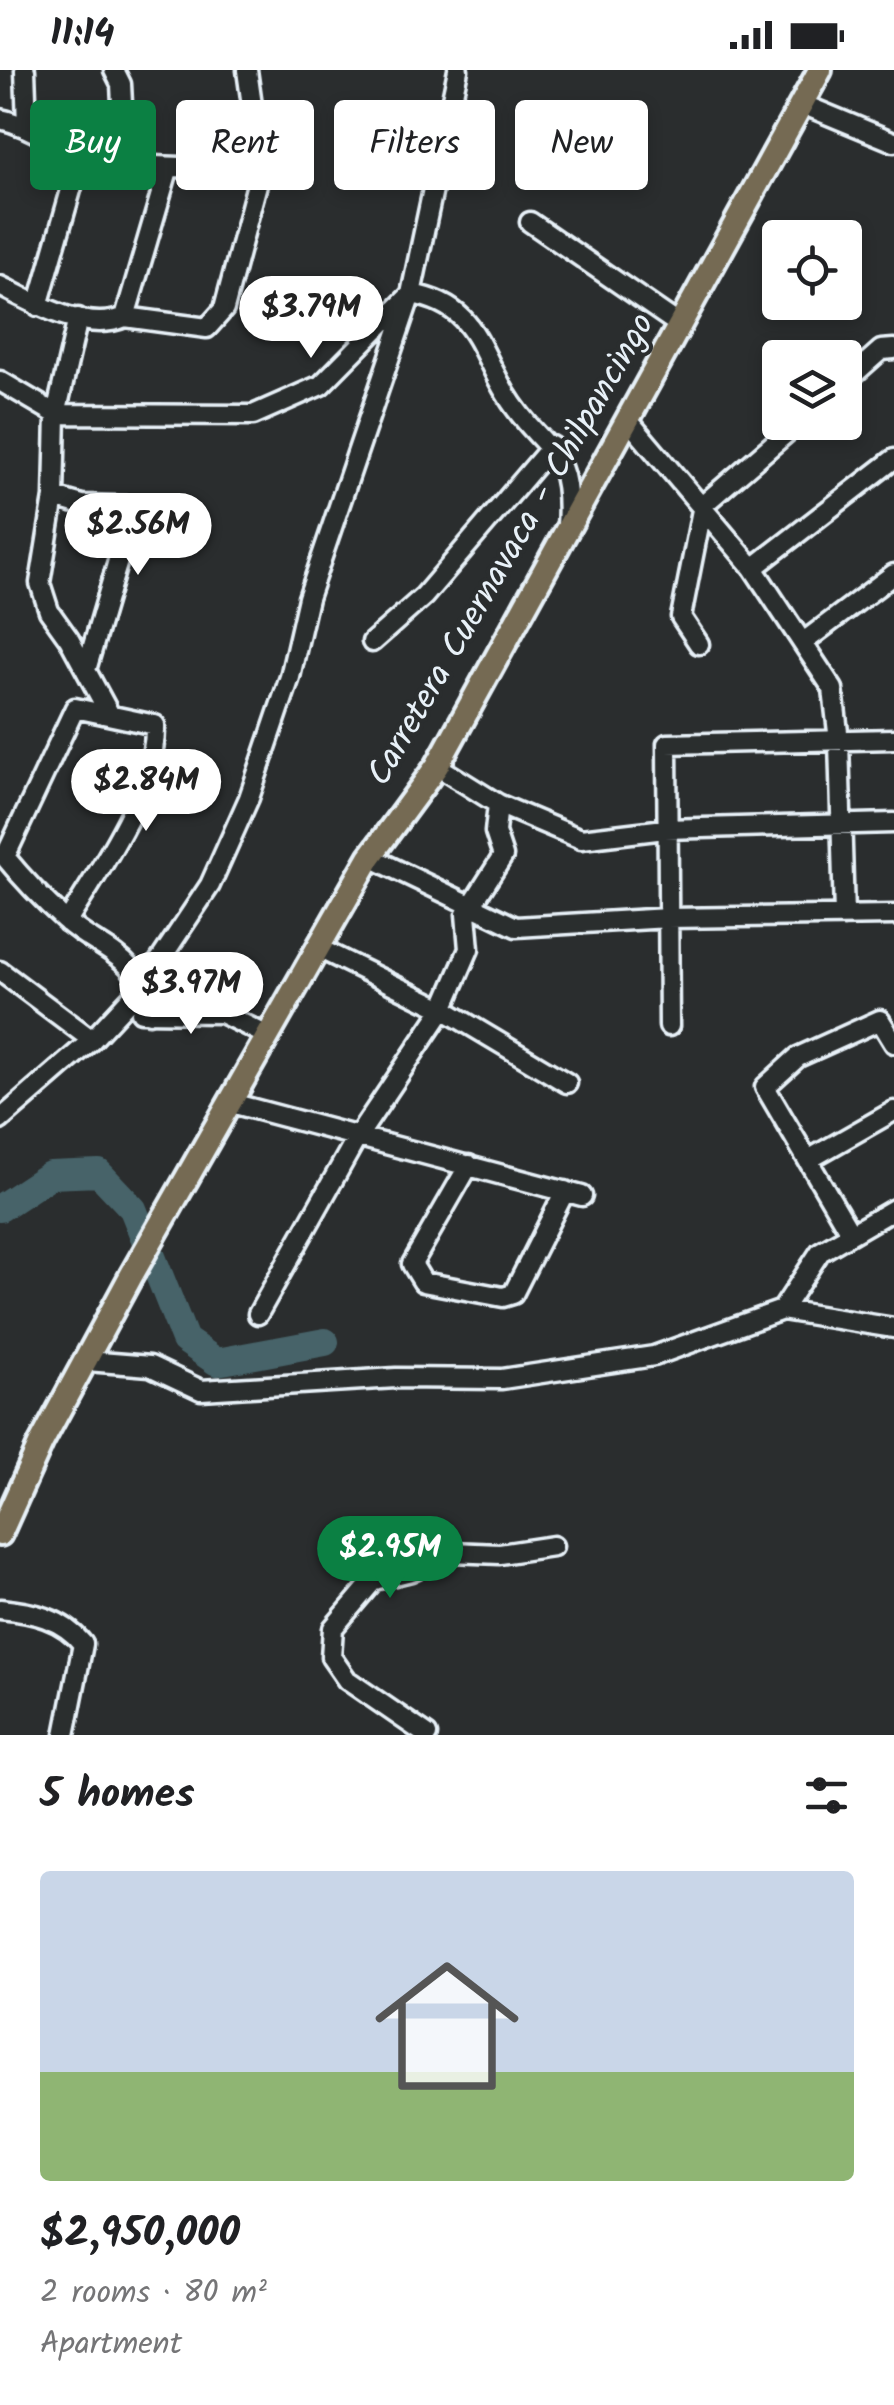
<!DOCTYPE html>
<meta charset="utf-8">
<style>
:root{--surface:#fff;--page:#f6f6f6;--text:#202124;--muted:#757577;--line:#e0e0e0;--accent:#0b8043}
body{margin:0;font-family:Kalam,sans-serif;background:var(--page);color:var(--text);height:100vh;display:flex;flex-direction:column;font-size:38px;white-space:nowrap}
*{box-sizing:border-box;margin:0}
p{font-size:32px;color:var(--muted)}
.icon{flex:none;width:55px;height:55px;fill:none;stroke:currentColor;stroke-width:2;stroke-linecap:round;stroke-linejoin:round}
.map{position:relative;height:1665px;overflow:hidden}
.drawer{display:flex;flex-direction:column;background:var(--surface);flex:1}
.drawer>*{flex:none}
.hud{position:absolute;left:30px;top:30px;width:835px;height:90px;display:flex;gap:20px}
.buttons{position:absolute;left:762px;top:150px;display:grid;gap:20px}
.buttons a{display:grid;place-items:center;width:100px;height:100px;border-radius:10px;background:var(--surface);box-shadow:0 5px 15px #0003;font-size:50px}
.price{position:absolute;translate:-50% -85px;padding:0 22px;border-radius:35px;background:#fff;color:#222;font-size:32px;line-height:65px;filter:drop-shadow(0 2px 5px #0008)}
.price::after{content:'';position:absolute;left:50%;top:60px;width:30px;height:22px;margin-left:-15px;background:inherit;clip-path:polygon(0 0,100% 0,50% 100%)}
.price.on{background:var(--accent);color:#fff}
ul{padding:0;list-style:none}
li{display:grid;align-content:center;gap:20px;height:530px;padding:0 40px}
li+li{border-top:2px solid var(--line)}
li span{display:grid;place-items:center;height:310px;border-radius:10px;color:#555}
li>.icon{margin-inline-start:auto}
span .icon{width:180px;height:180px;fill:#fffc;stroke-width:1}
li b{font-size:42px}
h2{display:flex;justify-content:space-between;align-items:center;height:120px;padding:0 40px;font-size:42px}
.tag{padding:0 35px;border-radius:10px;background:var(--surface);box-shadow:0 5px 15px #0003;font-size:35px;line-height:90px}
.tag.on{background:var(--accent);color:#fff}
.status{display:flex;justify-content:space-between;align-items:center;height:70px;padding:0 50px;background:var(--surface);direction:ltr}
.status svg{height:28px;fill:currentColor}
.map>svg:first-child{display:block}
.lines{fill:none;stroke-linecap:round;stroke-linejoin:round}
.river{stroke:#466369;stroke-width:28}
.minor-casing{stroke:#e8f1f8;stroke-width:25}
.major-casing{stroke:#e8f1f8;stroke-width:30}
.minor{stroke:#2a2d2e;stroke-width:18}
.major{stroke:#756b52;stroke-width:22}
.labels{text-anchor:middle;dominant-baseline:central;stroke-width:8;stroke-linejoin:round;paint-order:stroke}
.street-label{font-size:35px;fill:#e8f1f8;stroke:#2a2d2e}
</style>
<div class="status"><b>11:14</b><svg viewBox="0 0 49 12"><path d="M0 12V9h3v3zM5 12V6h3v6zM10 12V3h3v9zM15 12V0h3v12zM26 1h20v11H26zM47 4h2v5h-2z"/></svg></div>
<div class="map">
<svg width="894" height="1665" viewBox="0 0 894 1665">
<rect width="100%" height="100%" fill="#2a2d2e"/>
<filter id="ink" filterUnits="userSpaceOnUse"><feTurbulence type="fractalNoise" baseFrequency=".01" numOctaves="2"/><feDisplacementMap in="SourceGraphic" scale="20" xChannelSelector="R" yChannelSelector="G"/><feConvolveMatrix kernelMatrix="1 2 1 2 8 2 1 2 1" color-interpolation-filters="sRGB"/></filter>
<g filter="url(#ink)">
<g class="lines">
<path class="river" d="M0 1138 50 1105 99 1103 133 1139 185 1270 217 1292 325 1272"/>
<defs>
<path id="minor" d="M25 0 27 55
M114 0 121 14 125 92
M802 34 894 72
M0 49C33 56 55 77 84 85 143 101 201 96 261 99
M530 152 681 256
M0 216C34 233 86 264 125 247L207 258 224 239 261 99 247 0
M38 236 81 85
M125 247 168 100
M78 248 56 344 54 427 40 513 49 541 69 569 110 645
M0 311 56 344 253 345 321 315 411 224C475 235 477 275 506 324 541 383 573 373 567 457
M845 312 881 280 894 279
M628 350 753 498 833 619 839 671 844 846
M54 427 82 435 159 437 167 442 161 468 129 470 122 477 86 600
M753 498 894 389
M805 571 894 504
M372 572 424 526 552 376
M699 574 681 547 703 435 799 352
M498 734 581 769 665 759 894 753
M370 787 516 857 668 848 894 845
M67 852C99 800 157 718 155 655L75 638 5 787C23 809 43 830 64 849 103 884 139 882 149 943
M318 878 443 939 567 1013
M0 901 92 970
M141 942 221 943 268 966
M669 956 667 674 894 669
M231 1033 582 1126
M0 1050 92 970 144 914 210 815 249 728 290 607 308 528 411 224 458 0
M808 1090 894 1041
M469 1095 412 1194 423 1212 503 1227 513 1224 565 1121
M851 1164 765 1017 798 987 880 950 894 973
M782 1240 894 1258
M258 1244 356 1069 443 939 469 879 466 844 503 786 495 762 498 734 437 696
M87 1291 150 1296 201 1320 396 1308 502 1309 654 1286 782 1240 820 1182 894 1139
M0 1539C32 1542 62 1548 83 1574L65 1665
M427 1665 347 1610 331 1587 333 1558 374 1510 411 1501 451 1482 500 1484 553 1476"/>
<path id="major" d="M0 1464 41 1373 131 1206 318 878 370 787 437 696 820 0"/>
</defs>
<use href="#minor" class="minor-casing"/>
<use href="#major" class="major-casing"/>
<use href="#minor" class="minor"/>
<use href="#major" class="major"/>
</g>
</g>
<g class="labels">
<g class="street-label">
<text transform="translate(512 480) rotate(-60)">Carretera Cuernavaca - Chilpancingo</text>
</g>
</g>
</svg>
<div class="buttons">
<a><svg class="icon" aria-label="locate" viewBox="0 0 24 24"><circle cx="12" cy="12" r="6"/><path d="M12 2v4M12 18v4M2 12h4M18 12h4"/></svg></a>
<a><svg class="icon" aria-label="layers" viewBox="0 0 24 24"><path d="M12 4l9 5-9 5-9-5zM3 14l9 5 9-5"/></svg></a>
</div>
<b class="price" style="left:311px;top:291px">$3.79M</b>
<b class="price" style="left:138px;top:508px">$2.56M</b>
<b class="price" style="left:146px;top:764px">$2.84M</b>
<b class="price" style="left:191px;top:967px">$3.97M</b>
<b class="price on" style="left:390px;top:1531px">$2.95M</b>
<div class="hud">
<a class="tag on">Buy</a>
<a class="tag">Rent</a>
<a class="tag">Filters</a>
<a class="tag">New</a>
</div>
</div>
<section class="drawer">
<h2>5 homes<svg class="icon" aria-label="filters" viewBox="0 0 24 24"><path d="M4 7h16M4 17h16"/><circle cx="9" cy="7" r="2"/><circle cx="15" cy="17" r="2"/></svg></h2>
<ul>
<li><span style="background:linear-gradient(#c9d6e8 65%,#8fb573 0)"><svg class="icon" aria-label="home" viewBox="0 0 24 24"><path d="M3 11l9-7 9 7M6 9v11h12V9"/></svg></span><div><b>$2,950,000</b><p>2 rooms · 80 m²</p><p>Apartment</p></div></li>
</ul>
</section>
